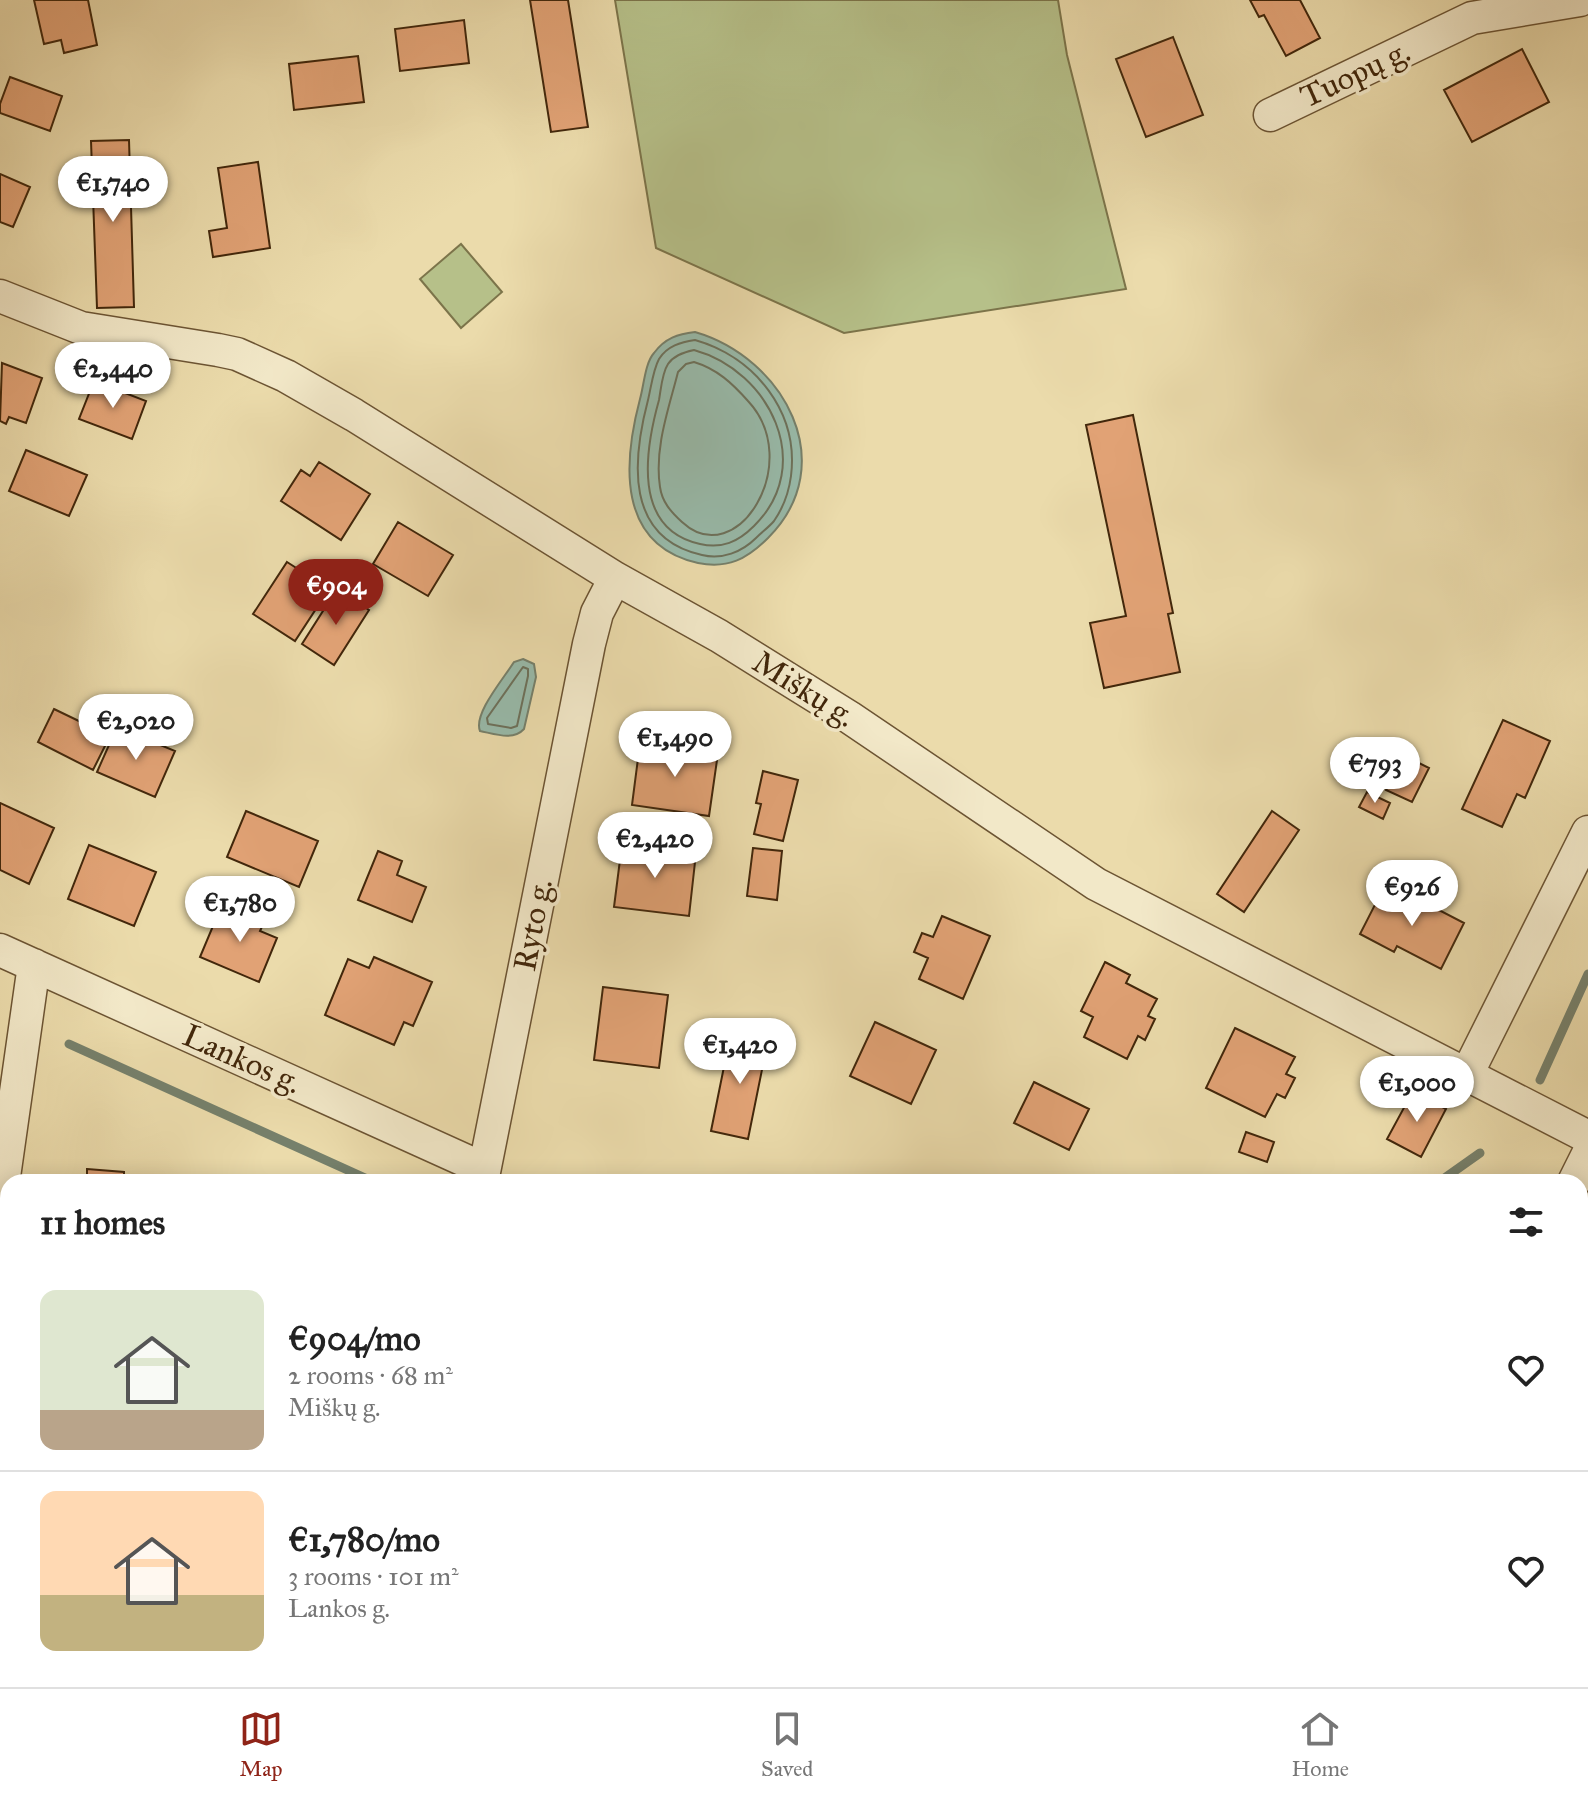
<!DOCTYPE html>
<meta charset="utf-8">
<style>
:root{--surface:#fff;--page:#f2f2f2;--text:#222;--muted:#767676;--line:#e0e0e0;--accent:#8f2418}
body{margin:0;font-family:"IM FELL Great Primer",serif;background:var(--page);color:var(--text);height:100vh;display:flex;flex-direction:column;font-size:30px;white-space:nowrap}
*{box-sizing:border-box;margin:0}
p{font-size:26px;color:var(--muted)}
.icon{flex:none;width:44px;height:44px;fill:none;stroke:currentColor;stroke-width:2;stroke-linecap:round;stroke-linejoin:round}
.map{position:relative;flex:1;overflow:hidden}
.side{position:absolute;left:0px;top:1174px;width:1588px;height:514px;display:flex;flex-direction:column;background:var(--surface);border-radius:24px 24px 0 0;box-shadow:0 4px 20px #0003}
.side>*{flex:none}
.price{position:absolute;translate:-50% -68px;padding:0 18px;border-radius:28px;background:#fff;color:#222;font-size:26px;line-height:52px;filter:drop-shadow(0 2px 4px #0008)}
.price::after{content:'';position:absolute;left:50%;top:48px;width:24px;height:18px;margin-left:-12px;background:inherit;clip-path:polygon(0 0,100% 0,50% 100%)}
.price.current{background:var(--accent);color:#fff}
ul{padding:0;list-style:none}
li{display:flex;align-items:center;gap:24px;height:200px;padding:0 40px}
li+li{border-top:2px solid var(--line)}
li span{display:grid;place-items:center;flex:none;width:224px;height:160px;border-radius:16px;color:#555}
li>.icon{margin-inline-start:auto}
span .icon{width:96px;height:96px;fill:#fffc;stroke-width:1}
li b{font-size:34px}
h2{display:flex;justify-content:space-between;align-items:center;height:96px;padding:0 40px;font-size:34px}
.dock{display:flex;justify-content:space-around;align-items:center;height:112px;border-top:2px solid var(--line);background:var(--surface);font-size:22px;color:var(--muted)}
.dock a{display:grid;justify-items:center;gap:4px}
.dock .current{color:var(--accent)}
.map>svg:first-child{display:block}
.green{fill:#b6c089;stroke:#7c744a;stroke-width:2}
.water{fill:#98bbab;stroke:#76806b;stroke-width:2}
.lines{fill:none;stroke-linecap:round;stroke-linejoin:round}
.shore{stroke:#6d715b;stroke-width:2}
.stream{stroke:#76806b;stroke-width:9}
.building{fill:#e1a275;stroke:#42270b;stroke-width:2}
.minor-casing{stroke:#6c5433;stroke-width:35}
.minor{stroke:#f2e8c8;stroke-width:32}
.labels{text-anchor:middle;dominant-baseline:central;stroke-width:7;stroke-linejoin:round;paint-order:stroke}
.street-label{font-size:32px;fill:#42270b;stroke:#f2e8c8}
</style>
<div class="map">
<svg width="1588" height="1687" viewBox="0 0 1588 1687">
<rect width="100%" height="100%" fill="#ebdbab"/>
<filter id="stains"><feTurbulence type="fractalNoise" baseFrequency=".0025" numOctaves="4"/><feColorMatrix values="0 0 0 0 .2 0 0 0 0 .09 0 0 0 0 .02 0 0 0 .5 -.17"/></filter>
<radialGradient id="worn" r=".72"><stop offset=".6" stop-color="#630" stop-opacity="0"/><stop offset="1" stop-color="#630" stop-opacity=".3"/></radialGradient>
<path class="green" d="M615 0H1058L1067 55 1126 289 844 333 656 248Z
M461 244 502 292 461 328 420 279Z"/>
<path class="water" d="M695 332C784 358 842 464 768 538 747 559 728 569 698 563 617 545 623 463 640 399 644 385 645 363 654 353 665 338 678 334 695 332Z
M523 659 534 664 536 677 524 729C513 741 495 734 480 731 473 714 504 678 514 662Z
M697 1680H808L804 1687H690Z"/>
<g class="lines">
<path class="shore" d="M695 340C755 357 799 412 791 476 789 491 783 508 774 521 769 527 762 532 756 538 742 552 722 560 702 555 625 538 632 461 648 400 651 388 653 370 659 359 667 346 681 342 695 340Z
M694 350C770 371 816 465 754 526 738 542 722 549 700 544 632 529 645 450 659 400 661 389 662 373 668 364 674 355 684 352 694 350Z
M694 362C717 369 732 383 748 401 805 462 737 573 682 522 671 512 662 502 660 487 654 448 669 408 678 372L686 364Z
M523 667 528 669V676L517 726 511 728 488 724 487 718Z"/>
<path class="stream" d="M69 1044 374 1182
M1540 1080 1588 974
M1439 1182 1480 1153"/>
</g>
<path class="building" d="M34 0H88L97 45 64 53 61 40 44 44Z
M530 0H568L588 127 551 132Z
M1250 0H1300L1320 38 1286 56 1264 15 1259 17Z
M464 20 469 63 400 71 395 29Z
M1173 37 1203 115 1146 137 1116 59Z
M1522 49 1549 102 1472 142 1444 90Z
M358 56 364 102 294 110 289 64Z
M10 77 62 96 50 131 0 113V104Z
M129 140 134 307 97 308 91 141Z
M258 162 270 248 213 257 209 231 227 228 218 168Z
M0 174 30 187 13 227 0 222Z
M2 363 42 378 26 423 9 417 6 424 0 421Z
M94 381 146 401 132 439 79 419Z
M1133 415 1173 613 1168 614 1180 672 1104 688 1090 623 1126 616 1086 425Z
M26 450 87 475 69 516 9 491Z
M319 462 370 494 341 540 281 501 301 470 310 476Z
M398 522 453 555 428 596 373 564Z
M287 562 329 589 295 641 253 614Z
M337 589 369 610 334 665 302 644Z
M54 709 110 736 93 770 38 742Z
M1503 720 1550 741 1525 798 1517 794 1502 827 1462 809Z
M117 727 175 751 155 797 97 772Z
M640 743 718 753 709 816 632 805Z
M1403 755 1429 768 1412 802 1386 790Z
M763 771 798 780 783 841 754 834 761 804 756 803Z
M1367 792 1390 803 1383 819 1359 807Z
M0 803 54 828 29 884 0 870Z
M246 811 318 841 299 887 227 857Z
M1272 811 1299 830 1244 912 1217 894Z
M622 844 696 853 689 916 614 907Z
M89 845 156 872 134 926 68 899Z
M753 848 782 851 777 900 747 896Z
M378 851 402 861 397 875 426 887 412 922 358 900Z
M1383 889 1413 904 1416 898 1464 923 1441 969 1397 946 1394 952 1360 934Z
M241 905 267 916 260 931 277 938 259 982 200 957 218 914 235 921Z
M942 916 990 936 963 999 919 979 928 958 914 952 922 933 933 937Z
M374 957 432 982 413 1026 404 1022 394 1045 325 1015 348 959 369 968Z
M1105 962 1130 975 1126 983 1157 999 1148 1016 1155 1019 1145 1040 1138 1036 1127 1059 1084 1037 1093 1017 1081 1011Z
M603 987 668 995 659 1068 594 1060Z
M875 1022 936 1050 911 1104 850 1076Z
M1235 1028 1295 1057 1286 1074 1295 1078 1285 1098 1277 1094 1265 1117 1206 1088Z
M731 1032 768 1040 748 1139 711 1131Z
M1034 1082 1089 1109 1069 1150 1014 1123Z
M1413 1091 1446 1109 1421 1157 1387 1139Z
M1246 1132 1274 1142 1267 1162 1239 1152Z
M87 1169 124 1172V1180L140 1182H68L69 1175 87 1177Z
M1587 1324H1588V1385L1580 1382V1340Z
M0 1620H8V1680H42V1687H0Z
M244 1680H298V1687H243Z
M611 1680H666L665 1687 645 1685V1687H623L610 1685Z
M904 1680H991L1005 1687H919Z
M1084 1680H1236L1251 1687H1098Z"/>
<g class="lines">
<defs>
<path id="minor" d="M1270 115 1472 18 1580 0
M0 296 81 328 218 350 237 354 286 376 354 415 615 578 719 636 849 717 1096 884 1588 1137
M0 950 484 1169
M1466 1076 1588 832
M482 1182 589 644 597 613 615 578
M1574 1182 1588 1154
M0 1205 34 965
M407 1687 408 1680
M1326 1687 1330 1680"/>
</defs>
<use href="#minor" class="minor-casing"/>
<use href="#minor" class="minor"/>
</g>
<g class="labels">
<g class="street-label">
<text transform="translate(1355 74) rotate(-25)">Tuopų g.</text>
<text transform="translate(804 689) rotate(32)">Miškų g.</text>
<text transform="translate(533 925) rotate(-79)">Ryto g.</text>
<text transform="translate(242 1059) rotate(24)">Lankos g.</text>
</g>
</g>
<rect width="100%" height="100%" filter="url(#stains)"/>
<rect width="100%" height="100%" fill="url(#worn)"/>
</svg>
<b class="price" style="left:113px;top:224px">€1,740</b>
<b class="price" style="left:113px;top:410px">€2,440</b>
<b class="price current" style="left:336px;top:627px">€904</b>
<b class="price" style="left:136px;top:762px">€2,020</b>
<b class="price" style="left:675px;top:779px">€1,490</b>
<b class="price" style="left:1375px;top:805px">€793</b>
<b class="price" style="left:655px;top:880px">€2,420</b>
<b class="price" style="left:1412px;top:928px">€926</b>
<b class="price" style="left:240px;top:944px">€1,780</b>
<b class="price" style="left:740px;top:1086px">€1,420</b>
<b class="price" style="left:1417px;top:1124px">€1,000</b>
<section class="side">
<h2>11 homes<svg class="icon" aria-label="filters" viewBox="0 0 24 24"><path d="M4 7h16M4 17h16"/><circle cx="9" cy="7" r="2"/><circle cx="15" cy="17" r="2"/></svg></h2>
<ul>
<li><span style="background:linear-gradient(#dfe7d0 75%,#b9a48a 0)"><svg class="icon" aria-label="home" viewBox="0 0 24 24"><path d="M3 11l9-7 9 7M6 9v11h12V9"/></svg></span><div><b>€904/mo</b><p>2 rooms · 68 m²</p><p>Miškų g.</p></div><svg class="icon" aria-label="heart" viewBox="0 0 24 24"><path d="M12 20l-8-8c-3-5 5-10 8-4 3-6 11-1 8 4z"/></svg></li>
<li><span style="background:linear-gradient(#ffd9b3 65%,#c2b280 0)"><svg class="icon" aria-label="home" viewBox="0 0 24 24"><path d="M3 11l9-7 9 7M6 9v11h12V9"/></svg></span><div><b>€1,780/mo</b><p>3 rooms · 101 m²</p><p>Lankos g.</p></div><svg class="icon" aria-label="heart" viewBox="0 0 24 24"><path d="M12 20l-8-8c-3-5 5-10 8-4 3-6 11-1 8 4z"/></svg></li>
</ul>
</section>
</div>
<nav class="dock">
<a class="current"><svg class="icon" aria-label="map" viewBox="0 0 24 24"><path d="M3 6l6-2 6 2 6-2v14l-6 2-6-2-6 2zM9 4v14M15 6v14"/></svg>Map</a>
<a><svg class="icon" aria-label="saved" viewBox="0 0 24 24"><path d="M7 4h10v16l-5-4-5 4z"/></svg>Saved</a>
<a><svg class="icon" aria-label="home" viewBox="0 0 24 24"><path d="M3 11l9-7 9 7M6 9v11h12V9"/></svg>Home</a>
</nav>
